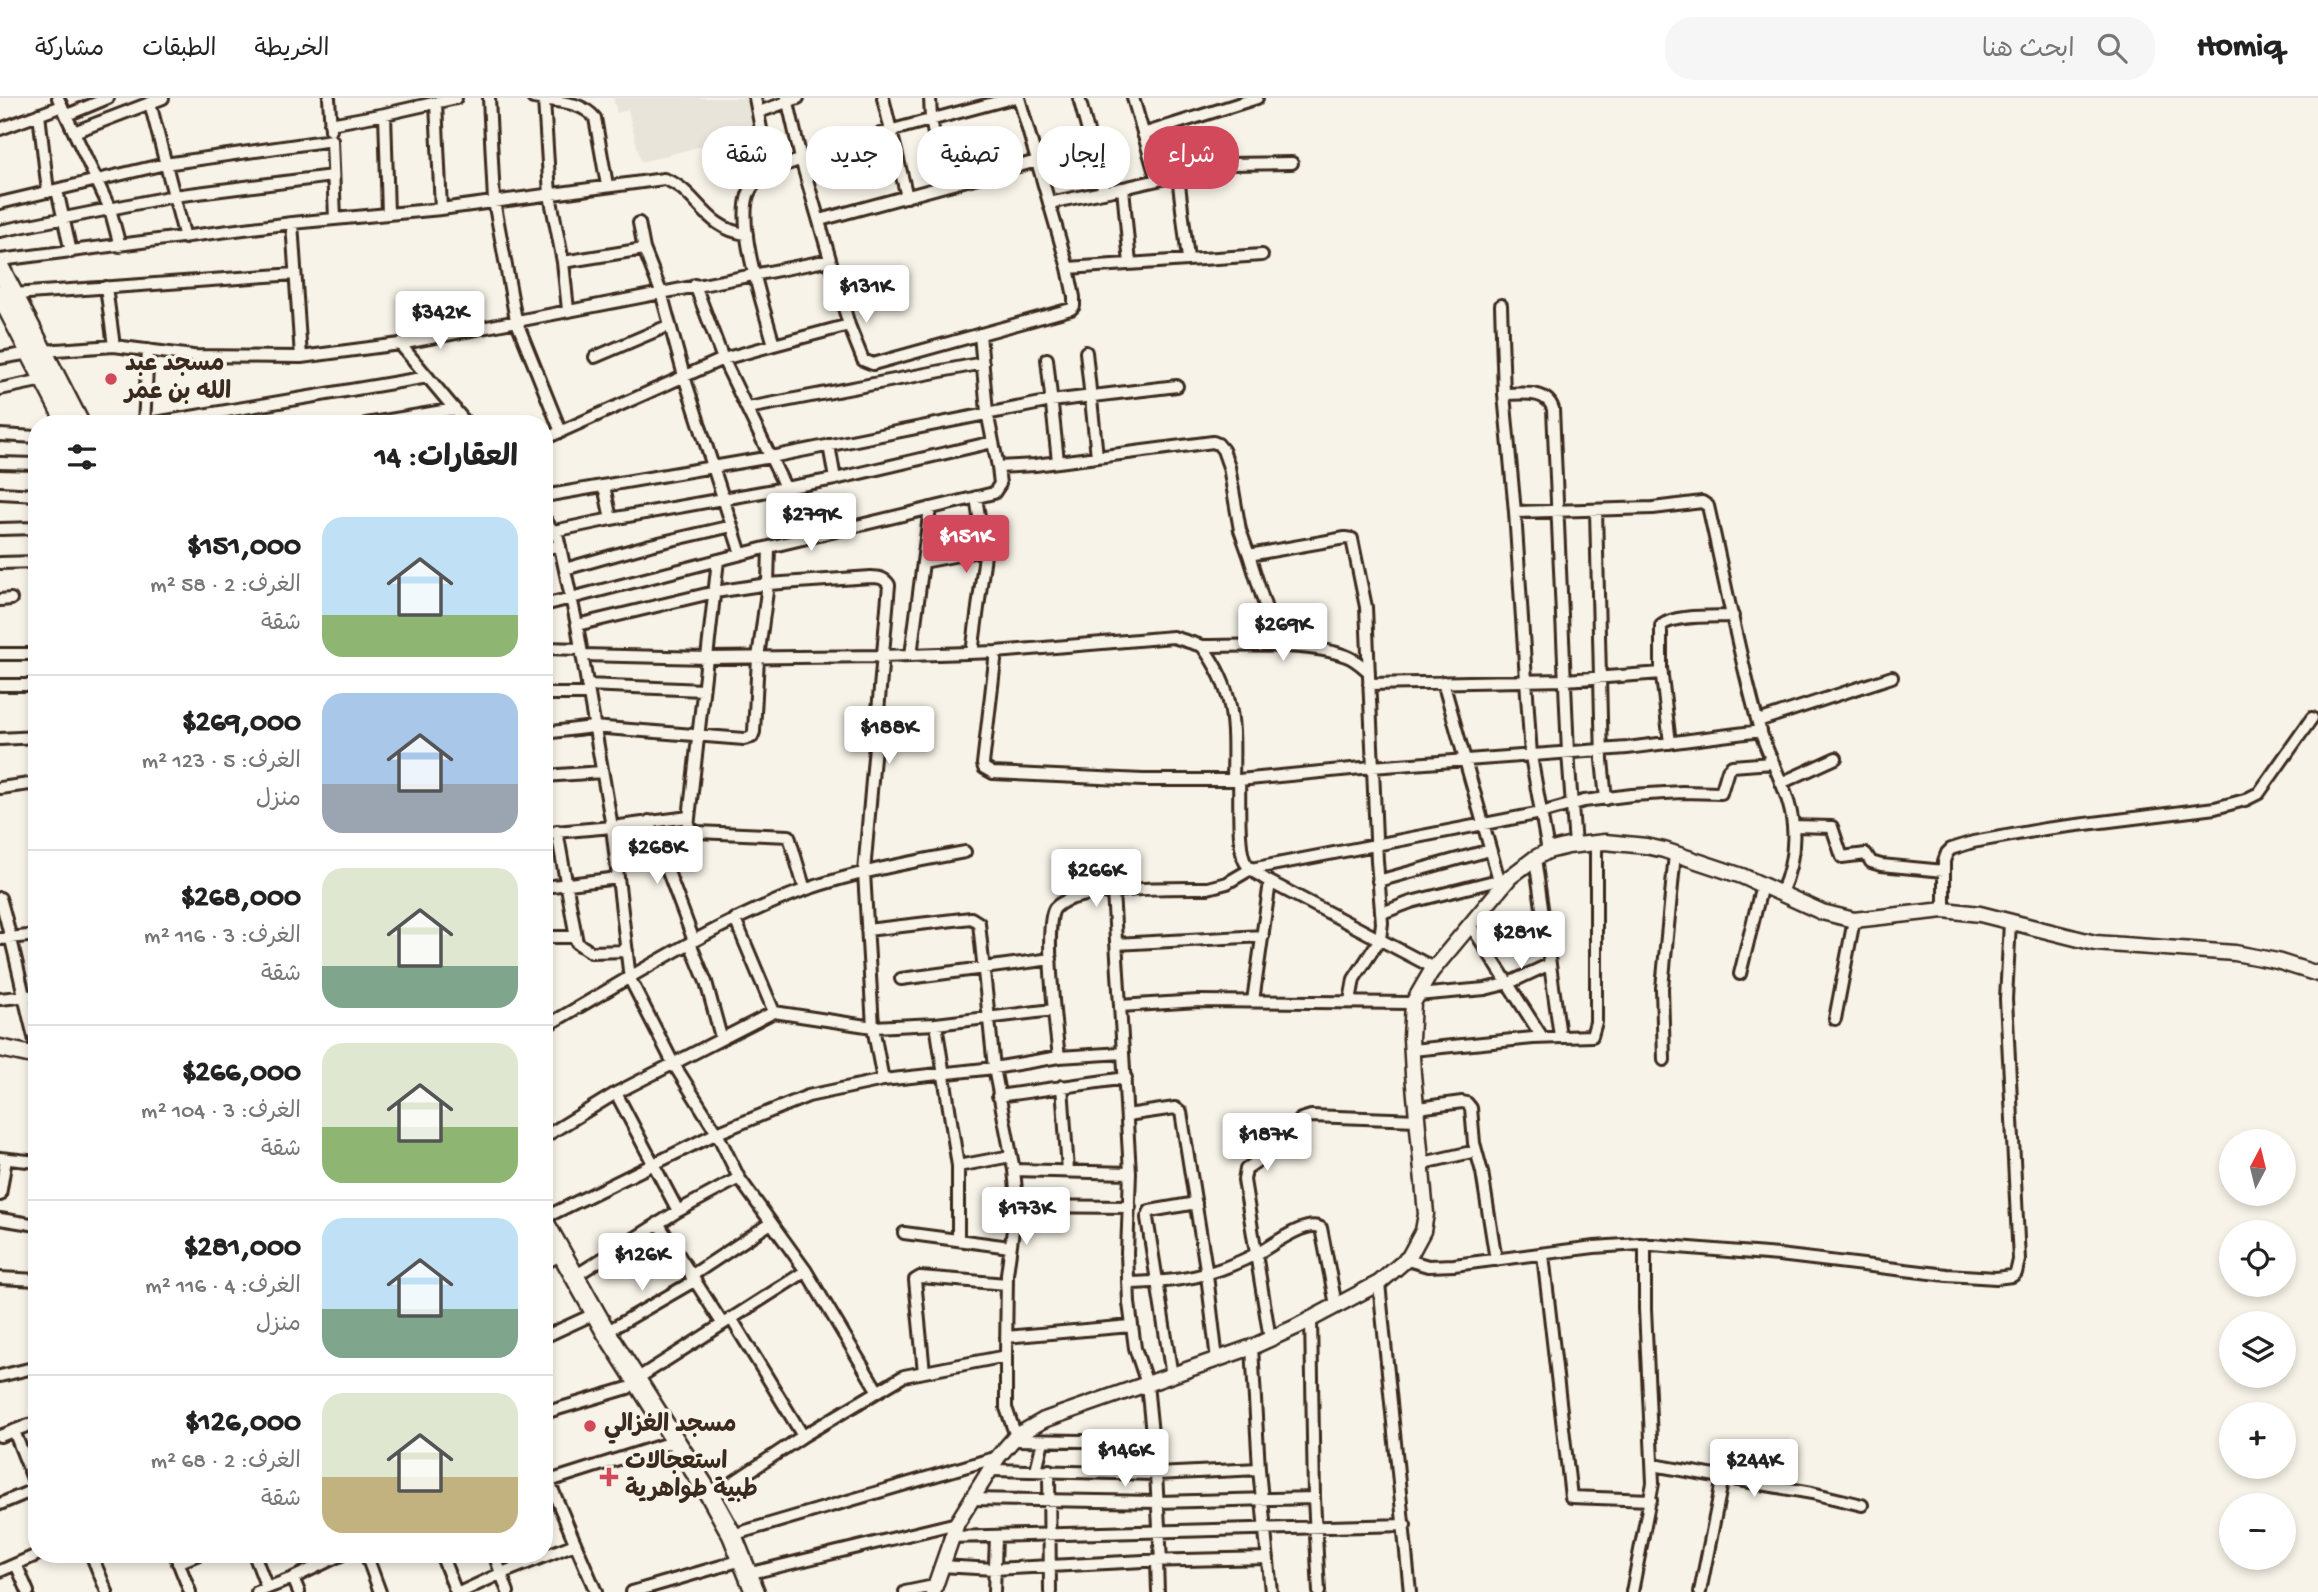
<!DOCTYPE html>
<html lang="ar">
<meta charset="utf-8">
<style>
:root{--surface:#fff;--page:#f6f6f6;--text:#222;--muted:#767676;--line:#e0e0e0;--accent:#d1495b}
body{margin:0;font-family:"Gochi Hand","Playpen Sans Arabic",sans-serif;background:var(--page);color:var(--text);direction:rtl;height:100vh;display:flex;flex-direction:column;font-size:26px;white-space:nowrap}
*{box-sizing:border-box;margin:0}
p{font-size:23px;color:var(--muted)}
.icon{flex:none;width:38px;height:38px;fill:none;stroke:currentColor;stroke-width:2;stroke-linecap:round;stroke-linejoin:round}
.map{position:relative;flex:1;overflow:hidden;direction:ltr}
.sheet{position:absolute;left:28px;top:317px;width:525px;height:1148px;display:flex;flex-direction:column;background:var(--surface);border-radius:28px;box-shadow:0 4px 10px #0003;direction:rtl}
.sheet>*{flex:none}
.top-card{position:absolute;left:574px;top:28px;width:665px;height:63px;direction:rtl;display:flex;gap:14px}
.needle{width:46px;rotate:7deg}
.fabs{position:absolute;left:2219px;top:1031px;display:grid;gap:14px}
.fabs a{display:grid;place-items:center;width:77px;height:77px;border-radius:50%;background:var(--surface);box-shadow:0 4px 10px #0003;font-size:35px}
.price{position:absolute;translate:-50% -60px;padding:0 16px;border-radius:7px;background:#fff;color:#222;font-size:23px;line-height:46px;filter:drop-shadow(0 2px 4px #0008)}
.price::after{content:'';position:absolute;left:50%;top:42px;width:21px;height:16px;margin-left:-10px;background:inherit;clip-path:polygon(0 0,100% 0,50% 100%)}
.price.selected{background:var(--accent);color:#fff}
ul{padding:0;list-style:none}
li{display:flex;align-items:center;gap:21px;height:175px;padding:0 35px}
li+li{border-top:2px solid var(--line)}
li span{display:grid;place-items:center;flex:none;width:196px;height:140px;border-radius:21px;color:#555}
li>.icon{margin-inline-start:auto}
span .icon{width:84px;height:84px;fill:#fffc;stroke-width:1}
li b{font-size:30px}
h2{display:flex;justify-content:space-between;align-items:center;height:84px;padding:0 35px;font-size:30px}
.chip{padding:0 24px;border-radius:28px;background:var(--surface);box-shadow:0 4px 10px #0003;font-size:24px;line-height:63px}
.chip.selected{background:var(--accent);color:#fff}
header{display:flex;align-items:center;gap:42px;box-sizing:border-box;height:98px;padding:0 35px;background:var(--surface);border-bottom:2px solid var(--line)}
header strong{font-size:33px}
nav{display:flex;gap:38px;margin-inline-start:auto;font-size:24px}
.search{width:490px;height:63px;background:var(--page);display:flex;align-items:center;gap:18px;box-sizing:border-box;padding:0 24px;border-radius:28px;color:var(--muted);font-size:26px}
.map>svg:first-child{display:block}
.built{fill:#e9e4d9}
.lines{fill:none;stroke-linecap:round;stroke-linejoin:round}
.minor-casing{stroke:#3b2a1e;stroke-width:16}
.tertiary-casing{stroke:#3b2a1e;stroke-width:19}
.secondary-casing{stroke:#3b2a1e;stroke-width:21}
.primary-casing{stroke:#3b2a1e;stroke-width:23}
.minor{stroke:#f7f3e8;stroke-width:10}
.tertiary{stroke:#f7f3e8;stroke-width:14}
.secondary{stroke:#f7f3e8;stroke-width:16}
.primary{stroke:#f7f3e8;stroke-width:18}
.poi-dot{fill:#d1495b;stroke:#f7f3e8;stroke-width:2.5}
.labels{text-anchor:middle;dominant-baseline:central;stroke-width:7;stroke-linejoin:round;paint-order:stroke}
.poi-label{font-size:24px;font-weight:bold;fill:#3b2a1e;stroke:#f7f3e8;text-anchor:start}
</style>
<header>
<strong>Homiq</strong>
<div class="search"><svg class="icon" aria-label="search" viewBox="0 0 24 24"><circle cx="10" cy="10" r="6"/><path d="M15 15l6 6"/></svg>ابحث هنا</div>
<nav><a>الخريطة</a><a>الطبقات</a><a>مشاركة</a></nav>
</header>
<div class="map">
<svg width="2318" height="1494" viewBox="0 0 2318 1494">
<rect width="100%" height="100%" fill="#f7f3e8"/>
<filter id="ink" filterUnits="userSpaceOnUse"><feTurbulence type="fractalNoise" baseFrequency=".0143" numOctaves="2"/><feDisplacementMap in="SourceGraphic" scale="14" xChannelSelector="R" yChannelSelector="G"/><feConvolveMatrix kernelMatrix="1 2 1 2 8 2 1 2 1" color-interpolation-filters="sRGB"/></filter>
<g filter="url(#ink)">
<path class="built" d="M613 0H750L768 62 741 69 729 41 641 64 628 12 617 15Z"/>
<g class="lines">
<defs>
<path id="minor" d="M58 0 110 111 120 148
M329 0 331 32
M489 0 494 103 516 222 561 334
M533 0C555 4 580 2 595 20L607 87
M755 0 769 72C761 79 752 86 748 97 737 133 764 209 774 247L849 227
M787 0 801 61 849 227 863 262 873 266 1071 211 1074 208V199L1068 170 1037 63 820 122
M883 0 907 99
M930 0 931 21 944 88
M1019 0 1037 63
M1079 0 1104 94
M1133 0 1157 82
M544 2 550 97 563 164 568 212
M150 5 185 140
M436 5 441 111
M759 14 798 0
M39 16 48 94
M67 17 108 0
M330 26 385 16
M0 31 62 8
M74 34 163 0
M1143 36 1257 0
M769 72 889 33 1012 0
M1178 78 1188 161
M1123 90 1130 166
M57 92 71 154
M0 105 165 66 332 42 335 121
M1049 105 1123 90 1228 66 1292 65
M388 116 385 16 456 0
M292 125 301 259
M639 125 644 151 661 194 684 278 741 456
M0 133 174 98 332 78
M0 162 292 125 441 111 664 81C698 92 703 131 747 136
M563 164 644 151
M1068 170 1262 157
M695 187 723 261 786 391 803 441
M106 189 114 248
M14 196 295 176
M1501 207 1504 296 1515 414 1531 658 1548 753
M980 236 987 314 998 369 1035 367 1213 344 1218 346 1223 352 1229 369 1240 432 1249 457 1345 440 1352 441 1366 509 1377 763 1382 825 1380 841 1354 881 1350 903
M400 246 467 326
M1086 254 1097 358
M595 259 670 227
M0 260 42 253 114 248 193 258 301 259 400 246 830 162
M1047 261 1058 363
M0 291 43 282
M1504 296C1521 296 1547 291 1553 311L1568 655 1575 747
M748 310 983 265
M144 326 148 252
M149 326 428 279
M366 326 455 311
M0 337 37 339
M544 341 723 261 774 247
M829 347 835 381
M0 365 37 366
M604 388 611 421
M0 395 37 397
M544 398 771 359 1051 303 1177 288
M1596 412 1602 662 1606 701
M1515 414 1653 410 1702 404 1708 408C1725 482 1739 559 1760 632 1770 664 1790 694 1793 728 1795 752 1791 773 1781 795
M544 420 558 440 577 527 612 729 630 881 673 965 717 1035 739 1080 806 1173 877 1292
M0 431 37 430
M554 433 611 421 835 381 993 344
M544 450 560 448
M1249 457 1278 549
M718 462 688 729 697 734 789 738 805 792
M923 464 984 452
M0 465 37 464
M565 471 650 447 732 428
M0 502 11 501
M544 507 769 449 994 395 1000 386 998 369
M577 527 715 494 768 486 871 479C879 479 885 480 889 487L864 774 873 929 936 926 1053 912
M1202 548C1242 548 1309 544 1346 558 1355 561 1362 568 1369 574
M544 550 581 551
M996 554 983 666 984 670 993 675 1143 682H1239L1372 669 1627 650 1761 633
M972 555 985 457 976 399
M0 556H37
M582 557 708 560 882 558 996 554 1173 539 1202 548C1236 593 1234 628 1233 682
M911 557 930 410
M1443 584 1501 789
M1369 586 1565 582 1662 575
M0 587H37
M587 587 703 592
M544 596H588
M1758 623 1892 579
M544 635 593 629 744 641 752 639 754 634 758 560 768 486 769 449
M0 641 37 639
M1670 645 1661 570V528C1673 516 1716 519 1733 518
M544 678 602 674
M1239 682C1240 700 1237 750 1245 764 1250 773 1262 779 1270 784L1434 870
M1781 685 1836 660
M0 690 37 685
M649 723 694 843
M1793 728 1832 729 1842 759 1866 756 1871 764 1881 767 1944 773
M557 733 577 845 591 854 627 853
M544 735 612 729 689 719
M1535 760 1560 938
M1378 783 1490 752
M544 789 618 780
M1113 794 1120 908
M0 800C15 850 23 900 37 950
M1944 812V763L1947 755 1951 751 1973 744 2045 731 2215 710 2245 702 2259 695 2312 620
M1382 815 1411 804 1498 782
M735 821 774 914
M1470 826 1542 939
M867 832 971 820 979 825 994 970 1014 1072 1017 1102 1007 1176 1006 1258V1310L1016 1338
M544 839H574
M0 841 37 837
M690 845 706 884 721 939
M1116 846 1263 838
M1740 876 1762 787
M901 881 1051 861
M1417 897 1485 891 1509 885 1550 866
M0 901 37 897
M1253 903 1270 784
M1835 921 1854 822
M936 926 958 1068V1141
M544 929C629 881 712 826 804 792 856 774 911 764 965 754
M1412 952 1533 940 1592 938 1596 924V744
M1123 955 1130 1075 1127 1155 1129 1205 1135 1250 1147 1286 1156 1376 1161 1463
M1059 959C1056 935 1043 824 1055 810 1074 788 1177 790 1208 790L1227 785 1251 771 1541 715 1584 703 1632 697 1682 694 1721 695 1728 672 1732 668 1772 665
M1664 962 1662 890 1675 756
M1062 988 1068 1073
M616 995 678 1113
M998 998 1126 980
M1418 1010 1462 1004 1467 1005 1471 1010 1474 1045 1482 1074 1496 1162
M1127 1017 1175 1010 1181 1014 1207 1177 1217 1262
M544 1039 616 995 774 914 873 929 883 982
M0 1060 37 1064
M1423 1065 1476 1053
M958 1068 1011 1058
M1014 1072 1130 1075
M0 1097 6 1061
M1017 1108 1130 1109
M544 1120 717 1035 808 998 883 982 994 970 1059 959 1123 955 1120 908 1198 903 1413 905
M0 1121 37 1127
M658 1125 722 1225
M904 1135 1010 1149
M1543 1157 1571 1399 1651 1402
M1409 1159 1411 1163 1428 1168 1454 1167 1594 1149 1640 1146 1779 1157 1947 1177 1996 1180 2012 1178 2016 1175 2019 1162 2006 901 2010 824
M544 1165 553 1161
M575 1178 678 1113 739 1080
M691 1178 771 1125
M0 1180 37 1182
M1128 1185C1180 1184 1211 1179 1258 1155 1273 1147 1306 1121 1321 1130L1336 1207
M1379 1185 1410 1494
M731 1220 803 1338
M1311 1220 1314 1400 1319 1494
M606 1234 694 1183
M544 1239 596 1215
M1006 1239 1131 1228
M1270 1241 1244 1082 1246 1071 1283 1045 1301 1021 1311 1018 1418 1022
M1252 1249 1259 1371 1271 1494
M924 1274 915 1182 920 1179 1007 1186
M0 1278 37 1269
M1172 1278 1147 1120 1150 1113 1196 1105
M635 1282 806 1173
M544 1315 628 1290
M14 1333 37 1391
M0 1338 37 1324
M1013 1342 1153 1344
M1653 1367 1812 1395 1862 1407
M544 1372 596 1494
M990 1372 1156 1376 1259 1371
M1036 1372 1043 1343
M1049 1372 1050 1494
M549 1383 666 1346
M711 1399 803 1338 904 1278 1006 1258
M971 1401 1158 1404 1314 1400
M0 1406 36 1391
M732 1437 998 1359
M950 1439 1405 1427
M91 1456 107 1494
M175 1456 190 1494
M254 1456 267 1490
M366 1456 380 1494
M441 1456 456 1494
M494 1456 508 1494
M1157 1463 1158 1494
M178 1465 199 1456
M16 1466 28 1494
M941 1468 994 1471 1144 1463 1268 1460
M0 1473 39 1456
M747 1476 957 1425
M293 1480 299 1494
M257 1494 293 1480 343 1456
M461 1494 502 1475 575 1446
M632 1494 742 1462
M905 1494 934 1488
M994 1494 996 1439
M1632 1494 1653 1385 1645 1211V1146
M1700 1494 1723 1379"/>
<path id="tertiary" d="M933 1494 957 1425 998 1359 1016 1338 1044 1322 1252 1249 1296 1229 1379 1185 1409 1159 1423 1133 1426 1116 1413 976 1411 940 1413 905 1431 874 1510 779 1535 760 1548 753 1568 748 1605 744 1646 748 1664 752 1742 778 1822 814 1854 822 1944 812 1980 816 2095 845 2235 855 2277 863 2318 876"/>
<path id="secondary" d="M0 950 37 958"/>
<path id="primary" d="M0 170 80 326
M0 196 61 314
M544 1124 606 1234 711 1399 732 1437 755 1494"/>
</defs>
<use href="#minor" class="minor-casing"/>
<use href="#tertiary" class="tertiary-casing"/>
<use href="#secondary" class="secondary-casing"/>
<use href="#primary" class="primary-casing"/>
<use href="#minor" class="minor"/>
<use href="#tertiary" class="tertiary"/>
<use href="#secondary" class="secondary"/>
<use href="#primary" class="primary"/>
</g>
</g>
<g class="poi-dot">
<circle cx="111" cy="281" r="7"/>
<circle cx="590" cy="1328" r="7"/>
<path d="M605.5 1368.5h7v7h7v7h-7v7h-7v-7h-7v-7h7z"/>
</g>
<g class="labels">
<g class="poi-label">
<text x="125" y="267">مسجد عبد<tspan x="125" dy="28">الله بن عمر</tspan></text>
<text x="604" y="1328">مسجد الغزالي</text>
<text x="625" y="1365">استعجالات<tspan x="625" dy="28">طبية طواهرية</tspan></text>
</g>
</g>
</svg>
<div class="fabs">
<a><svg class="needle" viewBox="-14 -14 28 28"><path d="M0-13l5 13h-10z" fill="#e53935"/><path d="M0 13l5-13h-10z" fill="#767676"/></svg></a>
<a><svg class="icon" aria-label="locate" viewBox="0 0 24 24"><circle cx="12" cy="12" r="6"/><path d="M12 2v4M12 18v4M2 12h4M18 12h4"/></svg></a>
<a><svg class="icon" aria-label="layers" viewBox="0 0 24 24"><path d="M12 4l9 5-9 5-9-5zM3 14l9 5 9-5"/></svg></a>
<a>+</a>
<a>−</a>
</div>
<b class="price" style="left:866px;top:227px">$131K</b>
<b class="price" style="left:440px;top:253px">$342K</b>
<b class="price" style="left:811px;top:455px">$279K</b>
<b class="price selected" style="left:966px;top:477px">$151K</b>
<b class="price" style="left:1283px;top:565px">$269K</b>
<b class="price" style="left:889px;top:668px">$188K</b>
<b class="price" style="left:657px;top:788px">$268K</b>
<b class="price" style="left:1096px;top:811px">$266K</b>
<b class="price" style="left:1521px;top:873px">$281K</b>
<b class="price" style="left:1267px;top:1075px">$187K</b>
<b class="price" style="left:1026px;top:1149px">$173K</b>
<b class="price" style="left:642px;top:1195px">$126K</b>
<b class="price" style="left:1125px;top:1391px">$146K</b>
<b class="price" style="left:1754px;top:1401px">$244K</b>
<div class="top-card">
<a class="chip selected">شراء</a>
<a class="chip">إيجار</a>
<a class="chip">تصفية</a>
<a class="chip">جديد</a>
<a class="chip">شقة</a>
</div>
<section class="sheet">
<h2>العقارات: 14<svg class="icon" aria-label="filters" viewBox="0 0 24 24"><path d="M4 7h16M4 17h16"/><circle cx="9" cy="7" r="2"/><circle cx="15" cy="17" r="2"/></svg></h2>
<ul>
<li><span style="background:linear-gradient(#bfe0f5 70%,#8fb573 0)"><svg class="icon" aria-label="home" viewBox="0 0 24 24"><path d="M3 11l9-7 9 7M6 9v11h12V9"/></svg></span><div><b>$151,000</b><p>الغرف: 2 · 58 m²</p><p>شقة</p></div></li>
<li><span style="background:linear-gradient(#a9c7e8 65%,#9aa5b1 0)"><svg class="icon" aria-label="home" viewBox="0 0 24 24"><path d="M3 11l9-7 9 7M6 9v11h12V9"/></svg></span><div><b>$269,000</b><p>الغرف: 5 · 123 m²</p><p>منزل</p></div></li>
<li><span style="background:linear-gradient(#dfe7d0 70%,#7fa58c 0)"><svg class="icon" aria-label="home" viewBox="0 0 24 24"><path d="M3 11l9-7 9 7M6 9v11h12V9"/></svg></span><div><b>$268,000</b><p>الغرف: 3 · 116 m²</p><p>شقة</p></div></li>
<li><span style="background:linear-gradient(#dfe7d0 60%,#8fb573 0)"><svg class="icon" aria-label="home" viewBox="0 0 24 24"><path d="M3 11l9-7 9 7M6 9v11h12V9"/></svg></span><div><b>$266,000</b><p>الغرف: 3 · 104 m²</p><p>شقة</p></div></li>
<li><span style="background:linear-gradient(#bfe0f5 65%,#7fa58c 0)"><svg class="icon" aria-label="home" viewBox="0 0 24 24"><path d="M3 11l9-7 9 7M6 9v11h12V9"/></svg></span><div><b>$281,000</b><p>الغرف: 4 · 116 m²</p><p>منزل</p></div></li>
<li><span style="background:linear-gradient(#dfe7d0 60%,#c2b280 0)"><svg class="icon" aria-label="home" viewBox="0 0 24 24"><path d="M3 11l9-7 9 7M6 9v11h12V9"/></svg></span><div><b>$126,000</b><p>الغرف: 2 · 68 m²</p><p>شقة</p></div></li>
</ul>
</section>
</div>
